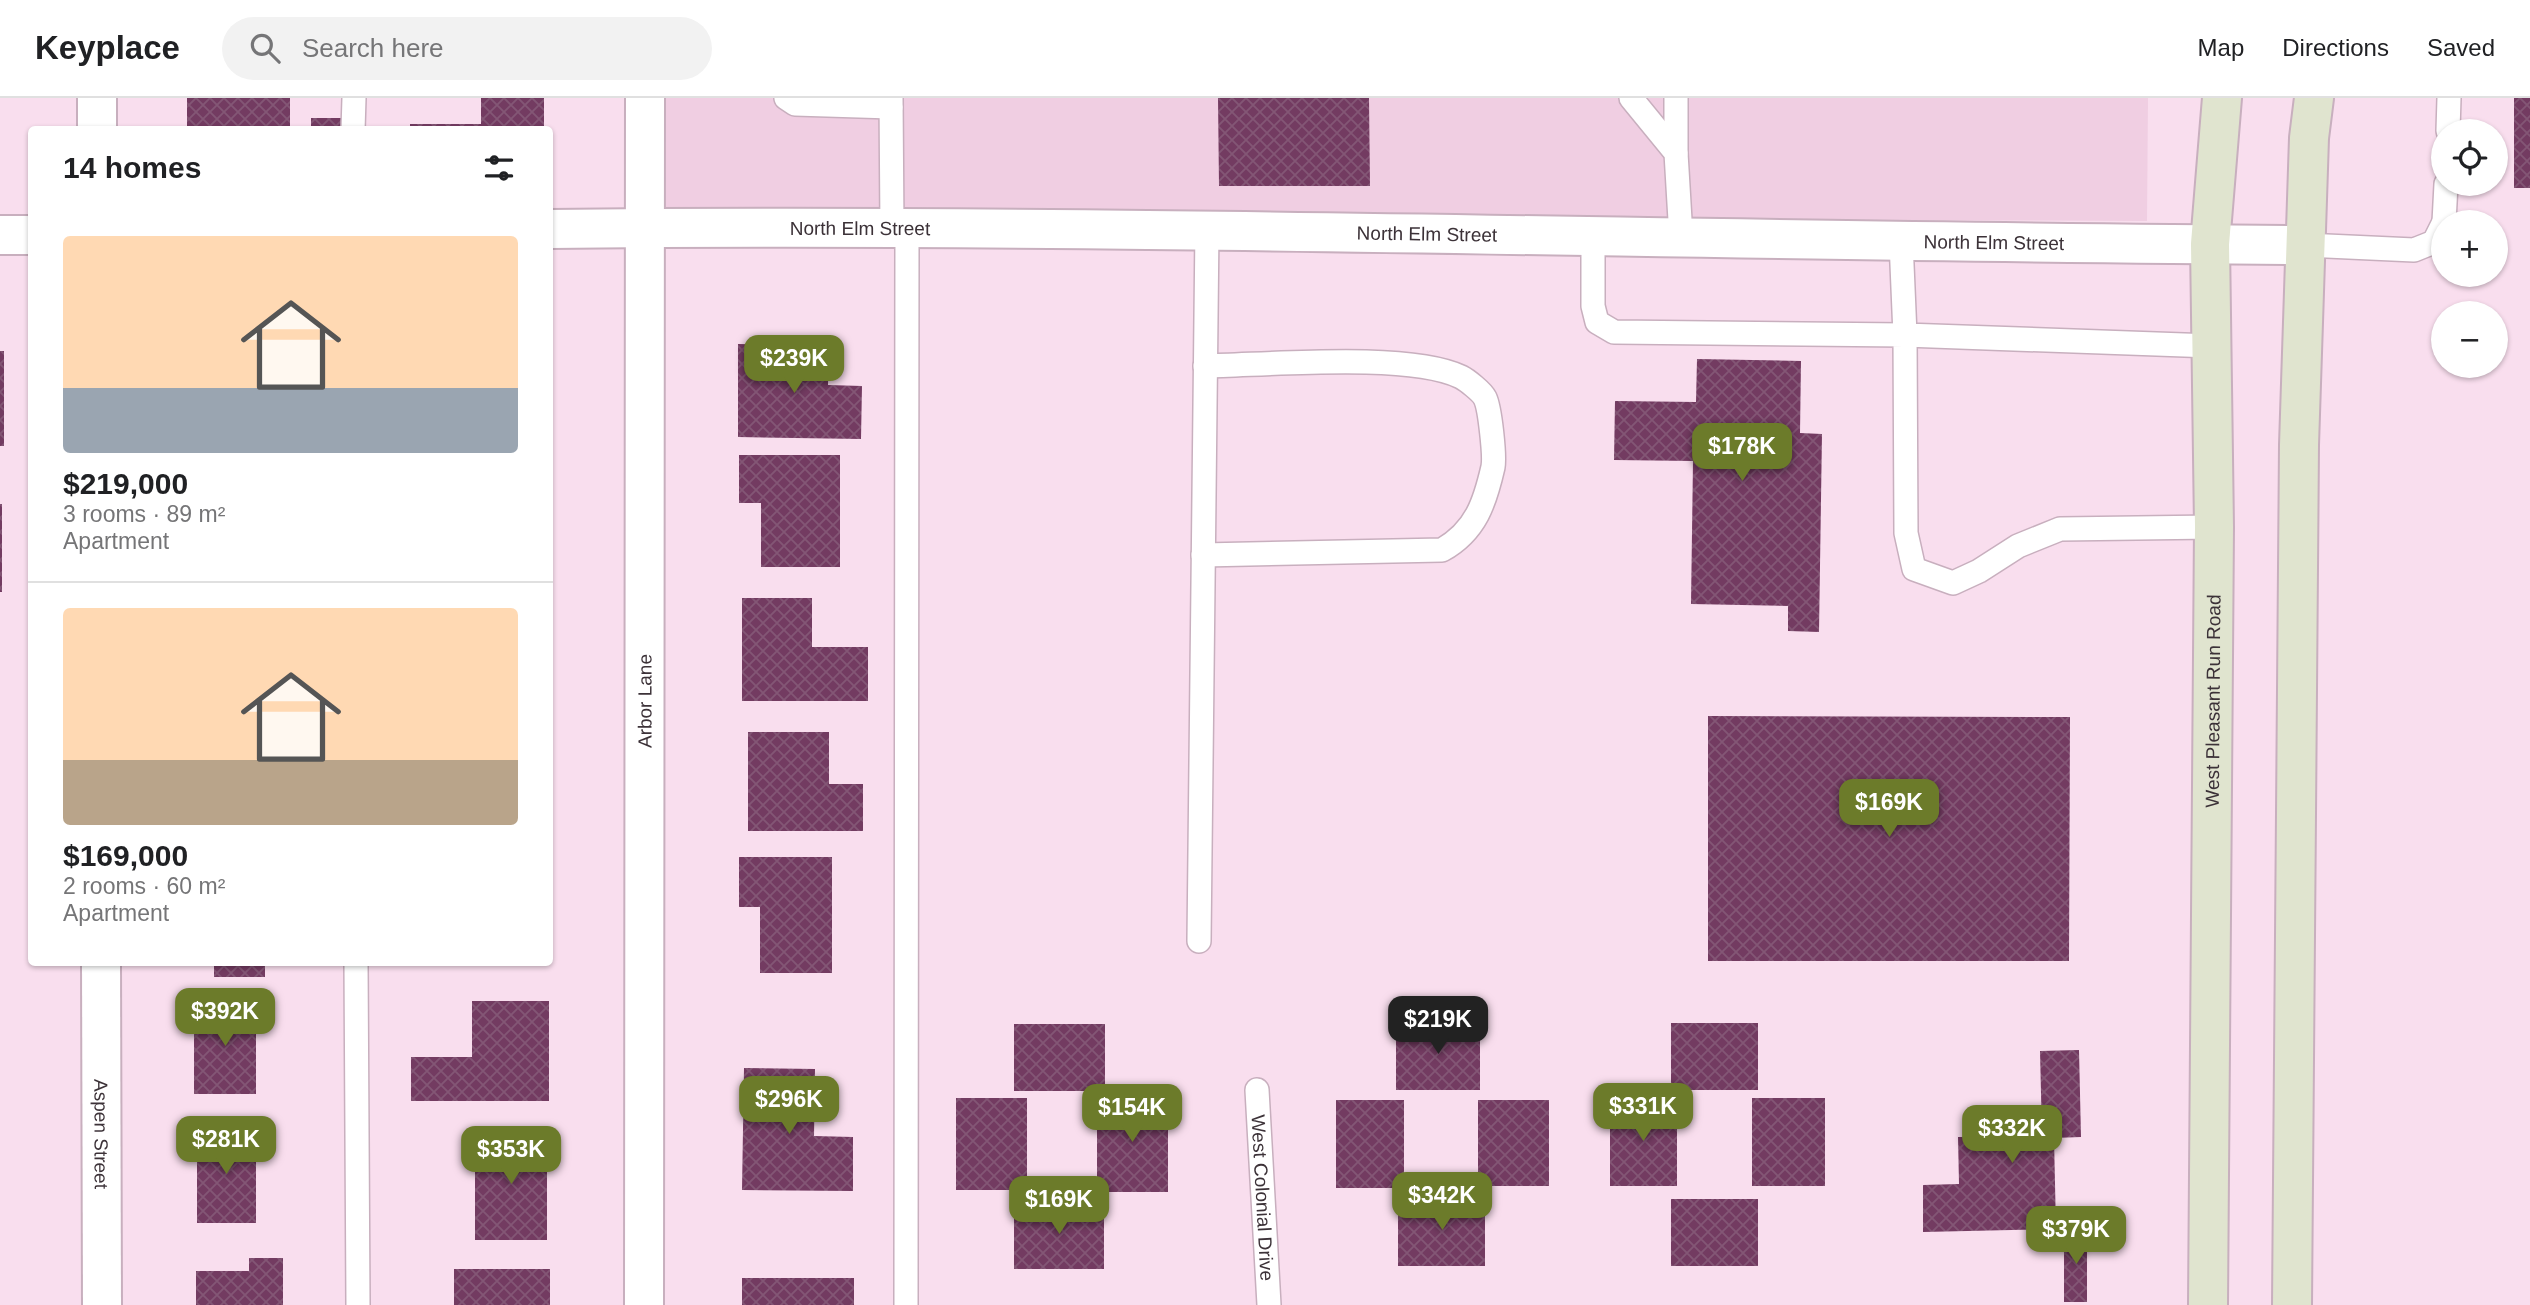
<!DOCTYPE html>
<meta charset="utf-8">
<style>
:root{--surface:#fff;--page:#f2f2f2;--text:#202124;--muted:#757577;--line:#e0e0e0;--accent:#6c7b2a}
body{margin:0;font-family:Arial,sans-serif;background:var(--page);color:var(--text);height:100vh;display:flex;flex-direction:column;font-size:26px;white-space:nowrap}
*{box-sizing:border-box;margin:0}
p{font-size:23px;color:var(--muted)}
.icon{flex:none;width:38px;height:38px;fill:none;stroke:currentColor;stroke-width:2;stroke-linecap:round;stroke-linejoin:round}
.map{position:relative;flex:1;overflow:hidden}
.details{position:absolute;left:28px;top:28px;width:525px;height:840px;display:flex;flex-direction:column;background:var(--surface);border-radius:7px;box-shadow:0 2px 5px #0004}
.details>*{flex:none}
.fabs{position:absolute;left:2431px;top:21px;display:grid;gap:14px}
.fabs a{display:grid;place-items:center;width:77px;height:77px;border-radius:50%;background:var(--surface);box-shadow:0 2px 5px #0004;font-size:35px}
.price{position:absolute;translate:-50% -60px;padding:0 16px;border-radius:14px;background:var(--accent);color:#fff;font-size:23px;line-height:46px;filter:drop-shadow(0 2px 4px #0008)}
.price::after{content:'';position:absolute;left:50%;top:42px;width:21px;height:16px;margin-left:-10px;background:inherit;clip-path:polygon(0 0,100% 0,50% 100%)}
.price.active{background:#222;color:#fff}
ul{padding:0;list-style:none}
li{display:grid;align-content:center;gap:14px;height:371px;padding:0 35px}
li+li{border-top:2px solid var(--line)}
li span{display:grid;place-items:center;height:217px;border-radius:7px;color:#555}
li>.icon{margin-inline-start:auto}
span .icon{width:126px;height:126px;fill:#fffc;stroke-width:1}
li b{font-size:30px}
h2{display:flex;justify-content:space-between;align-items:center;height:84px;padding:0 35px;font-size:30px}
header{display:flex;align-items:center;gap:42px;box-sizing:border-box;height:98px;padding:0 35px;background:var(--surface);border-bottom:2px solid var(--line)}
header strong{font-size:33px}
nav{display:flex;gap:38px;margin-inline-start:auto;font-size:24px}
.search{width:490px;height:63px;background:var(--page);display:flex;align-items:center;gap:18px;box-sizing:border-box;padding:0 24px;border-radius:38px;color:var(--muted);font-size:26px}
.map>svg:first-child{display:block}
.built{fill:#f0cee2}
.building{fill:url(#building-cross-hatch)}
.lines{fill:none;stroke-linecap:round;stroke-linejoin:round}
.lane-casing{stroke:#c8afbe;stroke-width:26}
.street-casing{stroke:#c8afbe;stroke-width:42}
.secondary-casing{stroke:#c8afbe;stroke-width:42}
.lane{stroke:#fff;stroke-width:23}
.street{stroke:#fff;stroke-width:38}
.secondary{stroke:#e0e4cf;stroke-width:38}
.labels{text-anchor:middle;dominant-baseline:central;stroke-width:7;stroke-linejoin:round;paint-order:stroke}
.street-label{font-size:19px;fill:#3c3238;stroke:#ffeff8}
</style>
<header>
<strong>Keyplace</strong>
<div class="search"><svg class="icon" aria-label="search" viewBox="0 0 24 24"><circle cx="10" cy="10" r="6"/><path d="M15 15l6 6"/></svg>Search here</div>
<nav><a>Map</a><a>Directions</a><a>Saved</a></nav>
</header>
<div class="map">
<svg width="2530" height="1207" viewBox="0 0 2530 1207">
<defs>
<pattern id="building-cross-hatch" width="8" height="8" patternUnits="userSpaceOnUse" patternTransform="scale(1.75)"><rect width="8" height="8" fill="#733b61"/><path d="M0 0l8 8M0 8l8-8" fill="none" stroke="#835675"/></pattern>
</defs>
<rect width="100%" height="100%" fill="#f9deee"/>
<path class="built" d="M666 0H2148L2147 123 665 118Z"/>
<path class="building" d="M187 0H290V32L187 31Z
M481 0H544V32H410V26H481Z
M1218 0H1369L1370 88H1219Z
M2514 0H2530V90H2514Z
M311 20H348V32H311Z
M738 246 829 248 828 287 862 288 861 341 738 339Z
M0 253H4V348H0Z
M1697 261 1801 263 1800 335 1822 336 1819 534 1788 533V508L1691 506 1693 363 1614 362 1615 303 1696 304Z
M739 357H840V469H761V405H739Z
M0 406H2V494H0Z
M742 500H812V549H868V603H742Z
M1708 618 2070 619 2069 863H1708Z
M748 634H829V686H863V733H748Z
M739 759H832V875H760V809H739Z
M214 864H265V879H214Z
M194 903H256V996H194Z
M472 903H549V1003H411V959H472Z
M1396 923H1480V992H1396Z
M1671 925H1758V992H1671Z
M1014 926H1105V993H1014Z
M2079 952 2081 1039 2054 1040 2056 1131 1923 1134V1087L1959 1086 1958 1039 2042 1038 2040 953Z
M744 970 815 971 814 1038 853 1039V1093L742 1092Z
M1097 999H1168V1094H1097Z
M956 1000H1027V1092H956Z
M1752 1000H1825V1088H1752Z
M1336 1002H1404V1090H1336Z
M1478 1002H1549V1088H1478Z
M1610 1002H1677V1088H1610Z
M197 1031H256V1125H197Z
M475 1033H547V1142H475Z
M1398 1100H1485V1168H1398Z
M1671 1101H1758V1168H1671Z
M1014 1104H1104V1171H1014Z
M2064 1132H2087V1204H2064Z
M249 1160H283V1207H196V1173H249Z
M454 1171H550V1207H454Z
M742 1180H854V1207H742Z"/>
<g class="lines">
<defs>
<g id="lane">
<path d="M786 0 795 6 891 9"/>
<path d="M891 0 892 130"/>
<path d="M1631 0 1676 55 1681 139"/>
<path d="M353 32 354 0"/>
<path d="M2448 33 2449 0"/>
<path d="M1676 55V0"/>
<path d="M2444 124 2446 86"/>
<path d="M1593 137V208L1597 224 1614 234 1905 237 1906 435 1914 471 1953 485 1979 473 2018 448 2060 431 2214 429"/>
<path d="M1901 143 1905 237 2212 248"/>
<path d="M2305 147 2414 152 2434 144 2443 126"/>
<path d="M1203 457 1442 452C1476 433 1485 404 1493 369 1495 358 1490 310 1485 300 1482 294 1467 282 1461 279 1409 254 1267 267 1205 268"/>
<path d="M1199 843 1207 130"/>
<path d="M356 864 358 1207"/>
<path id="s1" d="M1257 992 1269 1207"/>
<path d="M906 1207 907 130"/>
</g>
<g id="street">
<path d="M97 0V32"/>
<path id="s2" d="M550 131C1135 125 1720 144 2305 147"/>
<path d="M0 137H32"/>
<path id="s3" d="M101 864 102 1207"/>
<path id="s4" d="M644 1207 645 0"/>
</g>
<g id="secondary">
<path id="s5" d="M2208 1207 2214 429 2210 146 2222 0"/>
<path d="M2292 1207 2299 347 2309 40 2314 0"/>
</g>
</defs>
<use href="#lane" class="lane-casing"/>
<use href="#street" class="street-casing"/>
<use href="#secondary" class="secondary-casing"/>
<use href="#lane" class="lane"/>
<use href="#street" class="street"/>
<use href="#secondary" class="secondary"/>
</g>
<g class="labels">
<g class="street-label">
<text stroke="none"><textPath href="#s2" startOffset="310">North Elm Street</textPath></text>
<text stroke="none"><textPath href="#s2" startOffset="877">North Elm Street</textPath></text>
<text stroke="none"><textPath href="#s2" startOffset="1444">North Elm Street</textPath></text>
<text stroke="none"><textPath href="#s4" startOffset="604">Arbor Lane</textPath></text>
<text stroke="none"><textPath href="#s5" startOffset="604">West Pleasant Run Road</textPath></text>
<text stroke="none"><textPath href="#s3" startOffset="172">Aspen Street</textPath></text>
<text stroke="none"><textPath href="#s1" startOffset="108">West Colonial Drive</textPath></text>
</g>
</g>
</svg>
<div class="fabs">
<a><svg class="icon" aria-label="locate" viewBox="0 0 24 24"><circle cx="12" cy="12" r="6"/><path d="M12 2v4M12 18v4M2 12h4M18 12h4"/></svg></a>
<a>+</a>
<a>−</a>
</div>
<b class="price" style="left:794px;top:297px">$239K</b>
<b class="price" style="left:1742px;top:385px">$178K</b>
<b class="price" style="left:1889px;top:741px">$169K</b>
<b class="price" style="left:225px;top:950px">$392K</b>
<b class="price active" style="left:1438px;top:958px">$219K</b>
<b class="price" style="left:789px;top:1038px">$296K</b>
<b class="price" style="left:1643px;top:1045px">$331K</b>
<b class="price" style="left:1132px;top:1046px">$154K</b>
<b class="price" style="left:2012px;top:1067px">$332K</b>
<b class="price" style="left:226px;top:1078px">$281K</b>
<b class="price" style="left:511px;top:1088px">$353K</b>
<b class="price" style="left:1442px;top:1134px">$342K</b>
<b class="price" style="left:1059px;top:1138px">$169K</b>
<b class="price" style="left:2076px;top:1168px">$379K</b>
<section class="details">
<h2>14 homes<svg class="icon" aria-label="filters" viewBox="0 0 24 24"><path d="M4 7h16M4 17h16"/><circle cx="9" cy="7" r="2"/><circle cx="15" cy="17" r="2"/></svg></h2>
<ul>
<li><span style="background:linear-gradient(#ffd9b3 70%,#9aa5b1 0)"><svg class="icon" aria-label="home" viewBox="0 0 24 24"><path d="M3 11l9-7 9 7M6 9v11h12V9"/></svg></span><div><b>$219,000</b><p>3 rooms · 89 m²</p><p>Apartment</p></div></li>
<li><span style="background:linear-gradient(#ffd9b3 70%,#b9a48a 0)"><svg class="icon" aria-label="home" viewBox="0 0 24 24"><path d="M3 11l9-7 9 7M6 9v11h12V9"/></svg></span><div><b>$169,000</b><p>2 rooms · 60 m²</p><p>Apartment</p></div></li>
</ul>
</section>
</div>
